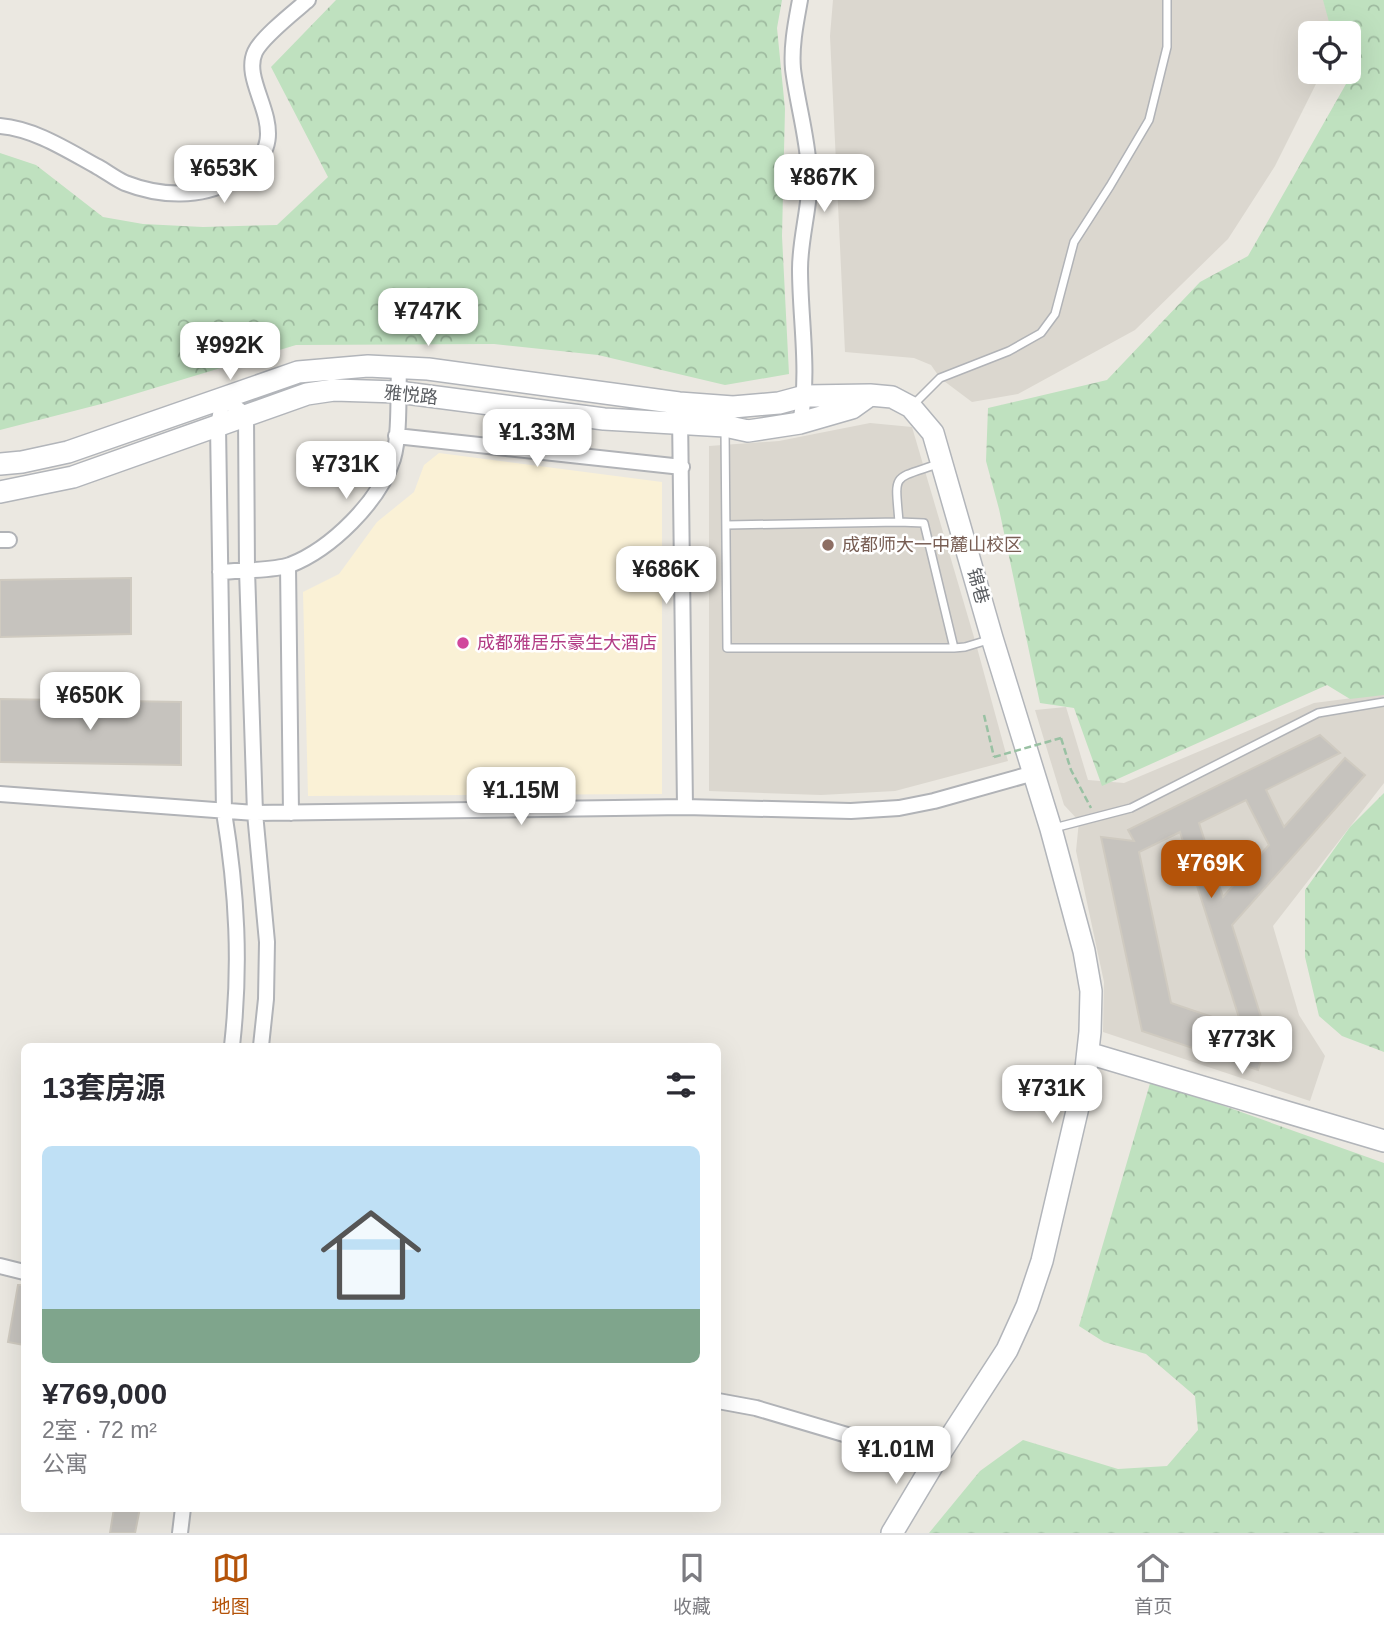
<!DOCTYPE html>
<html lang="zh">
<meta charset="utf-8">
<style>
:root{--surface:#fff;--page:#f7f7f7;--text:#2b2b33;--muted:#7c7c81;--line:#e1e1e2;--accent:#b45309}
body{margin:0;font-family:Arial,"Noto Sans SC",sans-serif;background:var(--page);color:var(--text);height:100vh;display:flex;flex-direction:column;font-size:26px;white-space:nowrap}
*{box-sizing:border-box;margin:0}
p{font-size:23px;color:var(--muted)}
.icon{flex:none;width:38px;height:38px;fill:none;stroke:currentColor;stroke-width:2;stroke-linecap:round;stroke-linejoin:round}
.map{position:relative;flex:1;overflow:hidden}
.side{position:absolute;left:21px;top:1043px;width:700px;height:469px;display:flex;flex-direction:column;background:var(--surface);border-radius:10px;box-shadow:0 7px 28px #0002}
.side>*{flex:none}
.buttons{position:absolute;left:1298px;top:21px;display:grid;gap:14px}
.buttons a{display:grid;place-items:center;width:63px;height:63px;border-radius:10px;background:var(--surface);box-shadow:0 7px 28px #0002;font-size:35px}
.price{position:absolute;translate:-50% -60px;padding:0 16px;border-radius:14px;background:#fff;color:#222;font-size:23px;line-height:46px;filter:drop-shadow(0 2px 4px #0008)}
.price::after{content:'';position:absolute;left:50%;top:42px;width:21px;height:16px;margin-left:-10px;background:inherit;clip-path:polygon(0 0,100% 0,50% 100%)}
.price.active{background:var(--accent);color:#fff}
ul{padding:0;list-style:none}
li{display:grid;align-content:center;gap:14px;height:371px;padding:0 21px}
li+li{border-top:2px solid var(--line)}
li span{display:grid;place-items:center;height:217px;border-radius:10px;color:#555}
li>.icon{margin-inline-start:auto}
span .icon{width:126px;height:126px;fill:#fffc;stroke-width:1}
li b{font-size:30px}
h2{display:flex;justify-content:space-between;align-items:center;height:84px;padding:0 21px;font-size:30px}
.tab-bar{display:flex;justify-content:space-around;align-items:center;height:98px;border-top:2px solid var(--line);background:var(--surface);font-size:19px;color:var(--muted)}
.tab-bar a{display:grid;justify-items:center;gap:4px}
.tab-bar .active{color:var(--accent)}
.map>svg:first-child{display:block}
.commercial{fill:#faf1d6}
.education{fill:#dbd7cf}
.forest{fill:url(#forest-crowns)}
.building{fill:#c6c3be;stroke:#cfcac0;stroke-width:2;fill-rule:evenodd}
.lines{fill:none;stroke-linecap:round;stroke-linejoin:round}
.lane-casing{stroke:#b1b3b7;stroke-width:10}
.street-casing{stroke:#b1b3b7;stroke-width:18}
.secondary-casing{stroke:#b2b5ba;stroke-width:24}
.path{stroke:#99c1a3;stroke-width:2.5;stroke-dasharray:7 3.5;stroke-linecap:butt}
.lane{stroke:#fff;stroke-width:7}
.street{stroke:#fff;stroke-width:14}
.secondary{stroke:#fff;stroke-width:21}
.path-bridge{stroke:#99c1a3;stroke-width:2.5;stroke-dasharray:7 3.5;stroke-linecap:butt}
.education-dot{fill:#8d6e63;stroke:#fff;stroke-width:2.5}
.hotel-dot{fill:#d1479c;stroke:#fff;stroke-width:2.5}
.labels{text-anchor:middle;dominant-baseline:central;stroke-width:5;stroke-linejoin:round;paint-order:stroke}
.street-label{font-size:18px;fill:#595c60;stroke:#fff}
.education-label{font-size:18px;fill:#785e54;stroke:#fff;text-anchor:start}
.hotel-label{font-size:18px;fill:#b23c85;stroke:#fff;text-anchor:start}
</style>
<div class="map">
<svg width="1384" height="1533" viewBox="0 0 1384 1533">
<defs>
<pattern id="forest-crowns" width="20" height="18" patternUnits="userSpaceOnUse" patternTransform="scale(1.75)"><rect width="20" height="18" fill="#bfe1bf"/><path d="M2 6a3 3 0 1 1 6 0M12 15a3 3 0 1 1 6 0" fill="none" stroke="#9eba9f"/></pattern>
</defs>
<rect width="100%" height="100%" fill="#ebe8e1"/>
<path class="commercial" d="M439 453 662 482V794L308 796 303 592 339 574 377 522 414 492 424 465Z"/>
<path class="education" d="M833 0H1338L1333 33H1311V72H1322L1275 166 1228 239 1135 330 1018 394 972 402 940 378 931 365 914 358 845 352 830 36Z
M870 423 912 427 976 644 1008 761 895 791 821 795 709 791V446L779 441Z
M1384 694V783L1273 926 1299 1015 1325 1056 1310 1101 1103 1032 1104 982 1076 851 1079 821 1064 805 1035 710 1066 707 1088 780 1124 783 1314 703Z"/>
<path class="forest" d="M336 0H782L777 28 785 109 782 236 789 374 725 385 598 355 494 344 296 345 105 403 0 430V153L36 165 103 217 143 224 203 227 277 225 328 177 271 67Z
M1323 0H1384V695L1350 699 1327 685 1102 786 1074 708 1040 703 999 509 986 461 988 408 1107 380 1200 282 1248 256 1346 84 1343 72H1349V33H1332Z
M1384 793V1052L1342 1036 1319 1016 1305 957V890L1350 827Z
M1151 1080 1384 1163V1533H929L980 1471 1023 1440 1118 1469 1167 1466 1198 1430 1195 1396 1146 1354 1104 1342 1079 1326Z"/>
<path class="building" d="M131 578V634L0 637V580Z
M0 699 181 702V765L0 762Z
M1320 735 1340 753 1266 790 1284 827 1345 758 1365 775 1232 925 1268 1039 1258 1070 1142 1031 1101 837 1134 841 1128 830ZM1246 800 1269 845 1223 897 1199 823ZM1180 832 1200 895 1242 1027 1171 1003 1139 852Z
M18 1285H24V1345L8 1342Z
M114 1508H140L135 1533H110Z"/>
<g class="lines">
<defs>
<path id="lane" d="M912 406 940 378 1009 351 1041 333 1055 314 1074 242 1110 186 1149 120 1167 47V0
M725 429 727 648H954L965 647 988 640
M899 522 924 523 954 648
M727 525 899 522C895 472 891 480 938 464
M1054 828 1131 808 1318 713 1384 702"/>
<path id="street" d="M0 126C35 129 67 150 98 167 107 172 116 179 125 183 161 197 200 198 233 180 307 141 238 89 255 52 262 37 294 12 308 0
M680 415 685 807
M800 423C810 372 800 320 800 269 800 235 812 202 809 169 807 135 797 102 793 69 791 46 796 22 800 0
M396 436 682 467
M0 540H9
M288 566 291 813
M220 572C240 570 272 571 290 565 331 549 379 502 393 459 400 436 398 392 399 367
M0 794 255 813 685 807 851 811 899 808 934 801 1034 773
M232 1046C241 965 237 892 224 812L218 426 223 398 246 415 247 570 255 813 267 942 266 999 261 1046
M0 1266 24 1272
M718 1401 756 1408 935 1461
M180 1533 183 1508"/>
<path id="secondary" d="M0 464 22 462 68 452 298 372 368 366 428 369 679 403 733 407 779 403 805 396 870 395 892 397 911 407 933 433 992 638 1051 829 1084 951 1091 991 1090 1032 1085 1077 1042 1261 1027 1306 1007 1350 935 1461 892 1533
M0 492 73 477 307 394 334 390 398 392 604 419 725 426 748 431 800 423 852 408 866 398
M1088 1053 1384 1141"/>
</defs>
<use href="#lane" class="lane-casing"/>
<use href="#street" class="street-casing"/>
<use href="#secondary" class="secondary-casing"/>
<path class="path" d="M984 715 994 757
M1061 738 1071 770 1091 808"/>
<use href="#lane" class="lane"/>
<use href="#street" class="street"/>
<use href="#secondary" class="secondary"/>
<path class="path-bridge" d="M994 757 1061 738"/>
</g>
<circle class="education-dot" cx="828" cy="545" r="7"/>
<circle class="hotel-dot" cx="463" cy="643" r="7"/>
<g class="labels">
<g class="street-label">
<text transform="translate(411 395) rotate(6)">雅悦路</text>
<text transform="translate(978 586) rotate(74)">锦巷</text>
</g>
<g class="education-label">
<text x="842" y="545">成都师大一中麓山校区</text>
</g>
<g class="hotel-label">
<text x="477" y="643">成都雅居乐豪生大酒店</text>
</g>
</g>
</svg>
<div class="buttons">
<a><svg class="icon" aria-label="locate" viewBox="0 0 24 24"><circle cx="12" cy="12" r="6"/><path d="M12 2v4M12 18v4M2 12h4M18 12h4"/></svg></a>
</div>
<b class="price" style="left:224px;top:205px">¥653K</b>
<b class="price" style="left:824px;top:214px">¥867K</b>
<b class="price" style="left:428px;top:348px">¥747K</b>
<b class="price" style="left:230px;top:382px">¥992K</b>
<b class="price" style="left:537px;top:469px">¥1.33M</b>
<b class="price" style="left:346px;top:501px">¥731K</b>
<b class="price" style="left:666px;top:606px">¥686K</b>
<b class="price" style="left:90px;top:732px">¥650K</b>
<b class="price" style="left:521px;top:827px">¥1.15M</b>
<b class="price active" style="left:1211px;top:900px">¥769K</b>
<b class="price" style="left:1242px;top:1076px">¥773K</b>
<b class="price" style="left:1052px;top:1125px">¥731K</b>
<b class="price" style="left:896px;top:1486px">¥1.01M</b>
<section class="side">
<h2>13套房源<svg class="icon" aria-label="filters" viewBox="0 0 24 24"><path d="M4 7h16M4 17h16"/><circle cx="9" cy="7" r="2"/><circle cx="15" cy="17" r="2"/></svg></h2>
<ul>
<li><span style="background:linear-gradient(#bfe0f5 75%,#7fa58c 0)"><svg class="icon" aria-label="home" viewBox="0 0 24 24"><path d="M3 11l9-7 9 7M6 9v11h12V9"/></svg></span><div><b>¥769,000</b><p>2室 · 72 m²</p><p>公寓</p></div></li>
</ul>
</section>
</div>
<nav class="tab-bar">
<a class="active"><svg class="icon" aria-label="map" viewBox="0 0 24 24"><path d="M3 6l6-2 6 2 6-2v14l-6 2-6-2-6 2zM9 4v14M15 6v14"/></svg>地图</a>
<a><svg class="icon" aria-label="saved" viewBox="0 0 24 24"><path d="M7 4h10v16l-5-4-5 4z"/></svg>收藏</a>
<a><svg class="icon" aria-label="home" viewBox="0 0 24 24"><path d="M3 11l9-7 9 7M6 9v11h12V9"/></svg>首页</a>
</nav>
